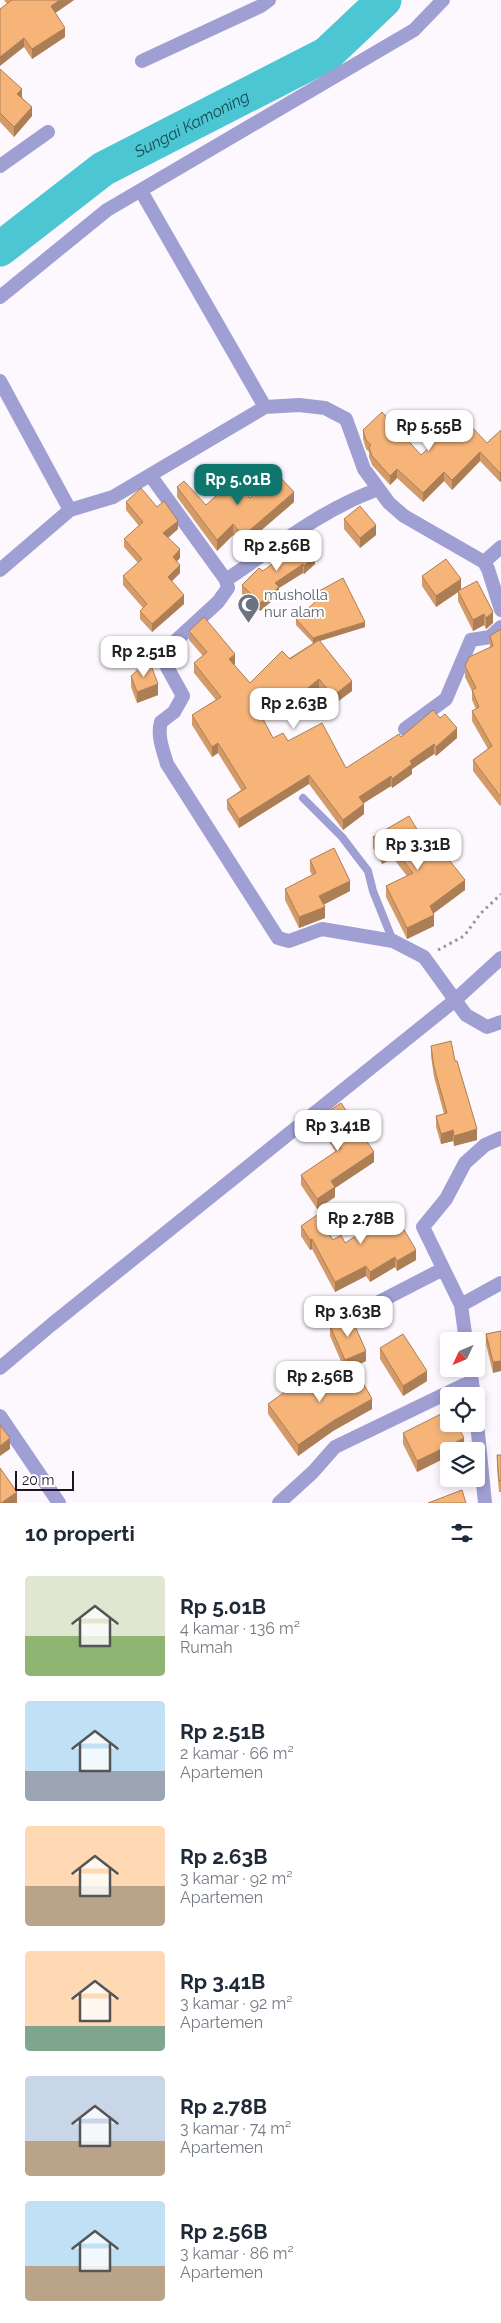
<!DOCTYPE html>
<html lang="id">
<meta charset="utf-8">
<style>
:root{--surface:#fff;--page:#f6f6f7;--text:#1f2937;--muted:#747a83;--accent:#0f766e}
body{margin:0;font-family:Raleway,sans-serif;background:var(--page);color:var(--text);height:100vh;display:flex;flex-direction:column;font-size:19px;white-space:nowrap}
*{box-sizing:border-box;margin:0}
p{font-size:16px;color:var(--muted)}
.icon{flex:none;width:28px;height:28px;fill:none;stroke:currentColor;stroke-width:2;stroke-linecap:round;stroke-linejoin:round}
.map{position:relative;height:1503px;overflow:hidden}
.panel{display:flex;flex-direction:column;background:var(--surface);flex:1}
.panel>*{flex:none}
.needle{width:32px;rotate:226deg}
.controls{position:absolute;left:440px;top:1332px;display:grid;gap:10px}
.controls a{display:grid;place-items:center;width:45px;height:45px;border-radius:5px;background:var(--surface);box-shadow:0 2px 8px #0003;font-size:25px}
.scale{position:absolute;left:15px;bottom:12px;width:59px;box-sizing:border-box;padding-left:5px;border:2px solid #1d161e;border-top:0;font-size:14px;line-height:18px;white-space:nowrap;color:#1d161e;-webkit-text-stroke:4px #fff;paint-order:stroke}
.price{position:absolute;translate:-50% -42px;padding:0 11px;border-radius:10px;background:#fff;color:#222;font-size:16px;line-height:32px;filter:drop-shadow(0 1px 2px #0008)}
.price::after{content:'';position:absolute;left:50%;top:30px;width:15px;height:11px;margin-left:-8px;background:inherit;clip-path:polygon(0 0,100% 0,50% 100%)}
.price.on{background:var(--accent);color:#fff}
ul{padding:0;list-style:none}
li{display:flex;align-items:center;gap:15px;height:125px;padding:0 25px}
li span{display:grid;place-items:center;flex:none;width:140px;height:100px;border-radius:5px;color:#555}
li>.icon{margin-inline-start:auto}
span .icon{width:60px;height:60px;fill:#fffc;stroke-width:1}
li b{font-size:21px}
h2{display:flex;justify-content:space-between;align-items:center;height:60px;padding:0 25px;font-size:21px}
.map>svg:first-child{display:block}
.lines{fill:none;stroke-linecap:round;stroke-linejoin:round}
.river{stroke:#4dc6d3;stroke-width:35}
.path{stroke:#989399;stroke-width:3;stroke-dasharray:2.5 4;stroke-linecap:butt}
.service{stroke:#9f9fd3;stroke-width:8}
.minor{stroke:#9f9fd3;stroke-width:14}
.wall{fill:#d49b68}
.shaded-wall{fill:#ac7e55}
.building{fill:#f6b479;stroke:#ac7e55}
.labels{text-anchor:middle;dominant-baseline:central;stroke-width:4;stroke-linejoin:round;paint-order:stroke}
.worship-label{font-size:15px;fill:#5b616d;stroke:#fff;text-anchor:start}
.water-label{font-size:16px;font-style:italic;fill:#14494f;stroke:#fff}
</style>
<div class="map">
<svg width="501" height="1503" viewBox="0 0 501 1503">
<rect width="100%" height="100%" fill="#fcf8fd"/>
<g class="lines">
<path class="river" id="s1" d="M0 249 103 169 327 54 384 0"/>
<path class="path" d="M438 950 464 936 481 913 501 894"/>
<path class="service" d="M303 798 342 837 368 871 373 891 393 941"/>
<path class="minor" d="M142 61 261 6 269 0
M0 166 48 132
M141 191 265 407
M0 297 107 210 414 30 443 0
M0 381 70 510
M150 475 226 580 228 588 218 602 169 647 165 658 167 667 183 696 174 712 161 722C157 736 163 750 167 764L278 938 289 941 322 929 393 941 424 957 466 1015 487 1027 501 1022
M484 562 488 569 501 610
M0 570 70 510 113 497 265 407 299 405 325 408 346 419 364 469 389 503 404 516 484 562 501 547
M226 580C274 548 324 508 379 489
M405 729 446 699 471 640 490 637 501 627
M461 1305 501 1283
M346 1319 443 1269
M466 1341 461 1305 423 1227 446 1199 465 1163 485 1145 501 1138
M0 1368 51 1325 454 1001 501 958
M470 1369 474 1396
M476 1413 485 1503
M0 1416 59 1503
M279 1503 313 1472 335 1447 472 1381"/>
</g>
<path class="wall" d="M4 0H74L55 13 65 37 32 59 24 47 7 4Z
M0 69 22 97 32 116 14 137 0 122Z
M363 430 421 455 455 430 487 443 501 430V481L500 482 480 461 452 490 444 481 423 502 397 478 390 485 372 465 369 457V452L366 449 363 439Z
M177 487 206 505 250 498 294 502 243 546 233 535 217 551 177 497Z
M126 502 157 507 178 529 168 538 180 558 177 561 180 573 172 581 184 604 152 632 140 619V611L143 608 123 585V576L138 563 124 547V539L139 526 126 510Z
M344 519 376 535 360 548 344 529Z
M303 541 315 564 304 574 303 573 279 588V595L260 611 242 594V585L263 571Z
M422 576 461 589 493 623 486 629 484 625 473 631 458 601V592L436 607 422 586Z
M319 591 365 627 320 641 352 691 333 705 319 688 289 713 281 702 260 713 273 738 288 741 346 768 401 737 457 738 436 756 434 754 412 769V774L392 788 391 786 364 803V814L343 830 309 784 239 828 227 809V800L241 790 218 753 212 757 192 725V715L216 700 194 673V663L203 656 189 640V631L235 664 234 665 250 683 313 643 296 625V619L320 598Z
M501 629V805L500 806 473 771V760L488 749 472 721V711L476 709 472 700V691L465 677V666L490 647V636Z
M131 676 158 695 137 703 131 687Z
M421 836 465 890 434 913V926L407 939 386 897V886L407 876 393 858 382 864 373 848V837Z
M310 860 350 891 323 905 325 918 299 928 285 900V889L312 875 310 871Z
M431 1046 455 1061 477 1140 454 1146 453 1141 441 1144 436 1127V1116L444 1114 434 1077 431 1056Z
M320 1117 374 1162 335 1188V1197L317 1209 301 1185V1175L336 1152 320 1128Z
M371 1217 416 1260 397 1271 395 1267 370 1282 366 1276 335 1292 312 1249 310 1250 301 1236V1226L333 1240 345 1243 371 1227Z
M330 1326 366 1361 354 1367 372 1409 333 1431 298 1456 268 1414V1404L298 1393 344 1368 330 1336Z
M501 1331 493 1373 486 1344V1334Z
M380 1348 427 1381 403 1396 380 1359Z
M403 1433 464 1448 449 1451V1456L417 1472 403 1444Z
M497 1455H501V1492H499L497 1467Z"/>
<path class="shaded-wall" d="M60 0H74L51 16V6Z
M65 28V37L32 59V49Z
M24 38V47L0 66V57Z
M22 89V99L17 94Z
M32 107V116L14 137V127Z
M480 452V461L452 490V480Z
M397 469V478L390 485V476Z
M444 472V481L423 502V493Z
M501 472V481L500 482V473Z
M294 492V502L243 546V536Z
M178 521V529L163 542V533Z
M233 524V535L217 551V540Z
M376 525V535L360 548V538Z
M180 549V558L173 565V557Z
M315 556V564L304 574V566Z
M303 564V573L279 588V595L260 611V603L275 583Z
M180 565V573L168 585V577Z
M461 579V590L436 607V596Z
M184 595V604L152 632V624Z
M493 612V623L486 629V618Z
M484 614V625L473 631V620Z
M365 622V627L313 643V638Z
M235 654V664L229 669V659Z
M319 679V688L289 713V703Z
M352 681V691L333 705V696Z
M158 684V695L137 703V692Z
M281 693V702L256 715V706Z
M457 728V738L436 756V747Z
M218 743V753L212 757V747Z
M434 744V754L412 769V774L392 788V779L410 761Z
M309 775V784L239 828V819Z
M391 776V786L359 806V797Z
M364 804V814L343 830V820Z
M393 847V858L382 864V854Z
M465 880V890L430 916V906Z
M350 881V891L319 907V896Z
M325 907V918L299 928V917Z
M434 915V926L407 939V928Z
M477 1129V1140L454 1146V1136Z
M453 1130V1141L441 1144V1134Z
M374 1152V1162L335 1188V1197L317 1209V1199L331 1181Z
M312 1239V1249L310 1250V1240Z
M416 1250V1260L397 1271V1261Z
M395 1257V1267L370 1282V1272Z
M366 1266V1276L335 1292V1282Z
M366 1351V1361L345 1371V1360Z
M501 1361V1371L493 1373V1362Z
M427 1371V1381L403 1396V1386Z
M372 1399V1409L333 1431 298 1456V1445L333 1421Z
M10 1438V1449L0 1456V1446Z
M464 1438V1448L458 1451H449V1456L417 1472V1461Z
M17 1492V1503H1Z"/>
<path class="building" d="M12 0H60L51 6 65 28 32 49 24 38 0 57V9Z
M0 69 22 89 17 94 32 107 14 127 0 113Z
M382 412 421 455 452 427 455 430 466 421 487 443 501 430V472L500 473 480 452 452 480 444 472 423 493 397 469 390 476 372 456 369 447 371 445 366 440 363 430Z
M276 473 294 492 243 536 233 524 217 540 177 487 184 481 206 505 234 480 250 498Z
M141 488 157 507 164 501 178 521 163 533 180 549 173 557 180 565 168 577 184 595 152 624 140 611 147 604 123 576 142 559 124 539 143 522 126 502Z
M360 506 376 525 360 538 344 519Z
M303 541 315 556 304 566 303 564 275 583 279 587 260 603 242 585 259 568 263 571Z
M446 559 461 579 436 596 422 576Z
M343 578 365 622 313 638 296 619 322 596 319 591Z
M477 581 493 612 486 618 484 614 473 620 458 591Z
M204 617 235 654 229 659 250 683 282 651 290 659 319 640 352 681 333 696 319 679 289 703 281 693 256 706 273 738 283 733 288 741 322 723 346 768 399 734 401 737 433 710 440 718 445 714 457 728 436 747 434 744 410 761 412 764 392 779 391 776 359 797 364 804 343 820 309 775 239 819 227 800 246 788 218 743 212 747 192 715 221 697 194 663 207 652 189 631Z
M501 629V795L500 796 473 760 492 746 472 711 479 707 472 690 476 688 465 666 469 657 493 646 490 636Z
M149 660 158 684 137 692 131 676Z
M409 816 421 836 427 832 465 880 430 906 434 915 407 928 386 886 413 873 393 847 382 854 373 837Z
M334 848 350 881 319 896 325 907 299 917 285 889 316 873 310 860Z
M451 1041 455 1061H457L477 1129 454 1136 453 1130 441 1134 436 1116 447 1113 434 1067 431 1046Z
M341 1103 374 1152 331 1181 335 1187 317 1199 301 1175 341 1148 320 1117Z
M390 1206 416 1250 397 1261 395 1257 370 1272 366 1266 335 1282 312 1239 310 1240 301 1226 317 1215 333 1240 341 1235 345 1243 375 1224 371 1217Z
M351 1317 366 1351 345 1360 330 1326Z
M501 1331V1361L493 1362 486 1334Z
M403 1334 427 1371 403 1386 380 1348Z
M352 1363 372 1399 333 1421 298 1445 268 1404 293 1386 298 1393Z
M449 1410V1424H457L464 1438 417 1461 403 1433Z
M0 1425 10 1438 0 1446Z
M497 1455H501V1480L499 1481Z
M0 1468 17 1492 1 1503H0Z
M462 1490 466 1503H428Z"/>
<defs>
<symbol id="mosque-pin" viewBox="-11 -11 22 30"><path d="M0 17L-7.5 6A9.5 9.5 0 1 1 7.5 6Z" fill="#6b7280" stroke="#fff"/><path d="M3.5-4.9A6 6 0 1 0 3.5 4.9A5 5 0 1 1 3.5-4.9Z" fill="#fff"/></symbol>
</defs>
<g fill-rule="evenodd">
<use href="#mosque-pin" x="236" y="592" width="25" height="34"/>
</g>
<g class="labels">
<g class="worship-label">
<text x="264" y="595">musholla<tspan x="264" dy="17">nur alam</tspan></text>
</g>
<g class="water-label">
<text stroke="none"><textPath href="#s1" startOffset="230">Sungai Kamoning</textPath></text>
</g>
</g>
</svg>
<div class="controls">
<a><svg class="needle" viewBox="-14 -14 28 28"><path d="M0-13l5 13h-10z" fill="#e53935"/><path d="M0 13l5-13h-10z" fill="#747a83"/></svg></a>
<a><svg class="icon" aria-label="locate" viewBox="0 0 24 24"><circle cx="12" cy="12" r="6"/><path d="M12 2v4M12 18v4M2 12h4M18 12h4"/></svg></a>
<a><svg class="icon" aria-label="layers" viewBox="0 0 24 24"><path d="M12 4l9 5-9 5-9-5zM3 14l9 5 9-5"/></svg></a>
</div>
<div class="scale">20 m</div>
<b class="price" style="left:429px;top:452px">Rp 5.55B</b>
<b class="price on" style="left:238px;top:506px">Rp 5.01B</b>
<b class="price" style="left:277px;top:572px">Rp 2.56B</b>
<b class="price" style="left:144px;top:678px">Rp 2.51B</b>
<b class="price" style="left:294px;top:730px">Rp 2.63B</b>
<b class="price" style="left:418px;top:871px">Rp 3.31B</b>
<b class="price" style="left:338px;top:1152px">Rp 3.41B</b>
<b class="price" style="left:361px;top:1245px">Rp 2.78B</b>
<b class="price" style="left:348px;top:1338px">Rp 3.63B</b>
<b class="price" style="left:320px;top:1403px">Rp 2.56B</b>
</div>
<section class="panel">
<h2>10 properti<svg class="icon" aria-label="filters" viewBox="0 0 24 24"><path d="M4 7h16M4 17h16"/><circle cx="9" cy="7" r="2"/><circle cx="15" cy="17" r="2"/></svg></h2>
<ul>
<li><span style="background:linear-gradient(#dfe7d0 60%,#8fb573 0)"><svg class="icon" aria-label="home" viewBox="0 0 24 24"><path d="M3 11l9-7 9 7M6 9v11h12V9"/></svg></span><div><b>Rp 5.01B</b><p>4 kamar · 136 m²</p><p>Rumah</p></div></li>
<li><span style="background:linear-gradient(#bfe0f5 70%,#9aa5b1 0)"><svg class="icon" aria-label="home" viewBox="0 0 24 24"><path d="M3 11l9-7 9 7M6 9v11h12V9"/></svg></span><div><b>Rp 2.51B</b><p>2 kamar · 66 m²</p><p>Apartemen</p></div></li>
<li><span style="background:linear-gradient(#ffd9b3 60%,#b9a48a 0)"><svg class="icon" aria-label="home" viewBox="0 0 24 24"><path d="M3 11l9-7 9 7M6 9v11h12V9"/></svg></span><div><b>Rp 2.63B</b><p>3 kamar · 92 m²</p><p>Apartemen</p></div></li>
<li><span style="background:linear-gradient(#ffd9b3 75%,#7fa58c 0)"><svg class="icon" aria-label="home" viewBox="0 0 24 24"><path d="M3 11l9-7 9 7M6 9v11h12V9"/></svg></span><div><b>Rp 3.41B</b><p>3 kamar · 92 m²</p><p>Apartemen</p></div></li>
<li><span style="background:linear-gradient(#c9d6e8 65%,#b9a48a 0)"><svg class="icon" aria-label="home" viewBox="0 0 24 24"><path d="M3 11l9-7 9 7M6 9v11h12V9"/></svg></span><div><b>Rp 2.78B</b><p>3 kamar · 74 m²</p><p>Apartemen</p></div></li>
<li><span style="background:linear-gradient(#bfe0f5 65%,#b9a48a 0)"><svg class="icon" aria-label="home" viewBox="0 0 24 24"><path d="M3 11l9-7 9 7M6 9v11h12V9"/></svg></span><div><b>Rp 2.56B</b><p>3 kamar · 86 m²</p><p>Apartemen</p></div></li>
</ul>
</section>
